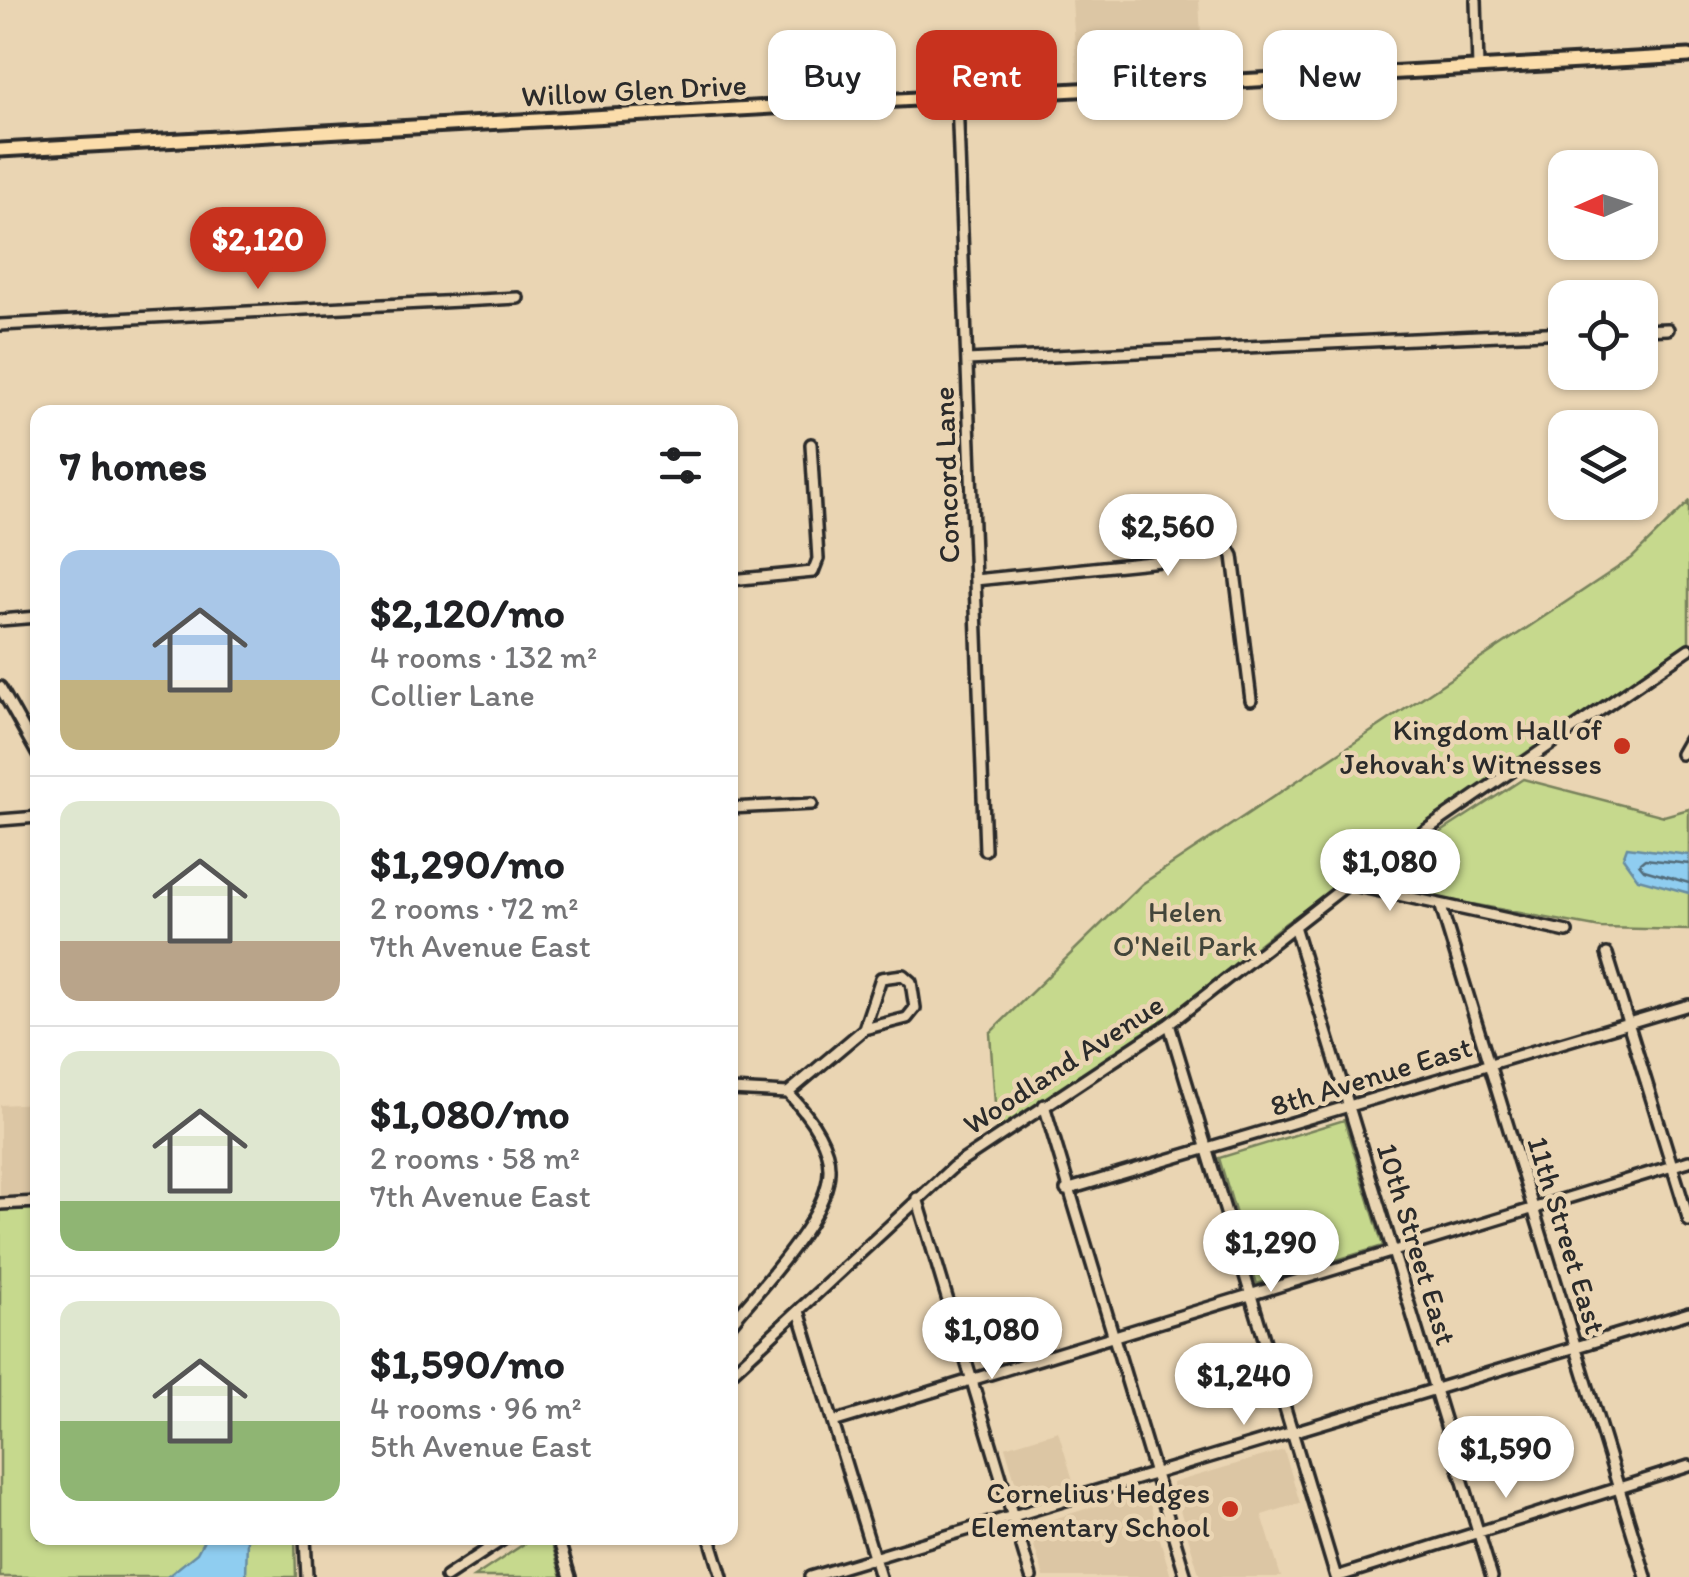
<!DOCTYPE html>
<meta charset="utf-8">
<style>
:root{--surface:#fff;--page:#f6f6f6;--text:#202124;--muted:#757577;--line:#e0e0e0;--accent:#c8321e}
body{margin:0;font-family:Itim,sans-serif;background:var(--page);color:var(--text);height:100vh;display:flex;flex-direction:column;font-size:38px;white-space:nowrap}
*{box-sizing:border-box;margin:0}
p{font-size:32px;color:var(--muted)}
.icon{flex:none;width:55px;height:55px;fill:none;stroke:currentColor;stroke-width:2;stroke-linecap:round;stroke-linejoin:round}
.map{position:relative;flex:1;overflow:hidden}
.side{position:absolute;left:30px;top:405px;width:708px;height:1140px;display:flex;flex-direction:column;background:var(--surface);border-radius:20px;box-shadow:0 2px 8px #0004}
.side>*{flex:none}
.guide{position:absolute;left:768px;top:30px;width:770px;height:90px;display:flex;gap:20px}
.needle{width:65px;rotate:267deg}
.buttons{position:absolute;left:1548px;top:150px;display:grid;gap:20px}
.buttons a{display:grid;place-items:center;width:110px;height:110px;border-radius:20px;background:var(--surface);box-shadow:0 2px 8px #0004;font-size:50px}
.price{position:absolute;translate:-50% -85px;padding:0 22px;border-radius:35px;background:#fff;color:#222;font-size:32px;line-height:65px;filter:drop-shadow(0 2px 5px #0008)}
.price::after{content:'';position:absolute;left:50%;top:60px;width:30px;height:22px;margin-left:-15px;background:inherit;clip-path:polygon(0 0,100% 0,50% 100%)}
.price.active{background:var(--accent);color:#fff}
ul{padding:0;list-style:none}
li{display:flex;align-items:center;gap:30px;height:250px;padding:0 30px}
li+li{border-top:2px solid var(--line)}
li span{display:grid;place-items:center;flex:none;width:280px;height:200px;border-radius:20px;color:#555}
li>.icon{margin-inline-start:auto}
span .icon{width:120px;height:120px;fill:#fffc;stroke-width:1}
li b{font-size:42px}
h2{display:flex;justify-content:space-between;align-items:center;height:120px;padding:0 30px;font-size:42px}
.chip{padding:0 35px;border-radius:20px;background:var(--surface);box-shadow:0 2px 8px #0004;font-size:35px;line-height:90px}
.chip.active{background:var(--accent);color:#fff}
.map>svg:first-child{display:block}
.built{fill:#dcc6a4}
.green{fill:#c6d98d;stroke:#78825c;stroke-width:2.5}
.water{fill:#8fcdf0;stroke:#678ca1;stroke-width:2.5}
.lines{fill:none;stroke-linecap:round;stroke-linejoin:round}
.shore{stroke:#536c7a;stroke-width:2.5}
.minor-casing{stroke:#2b2b2b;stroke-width:16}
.major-casing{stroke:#2b2b2b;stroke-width:19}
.minor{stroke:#ead5b3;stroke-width:9}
.major{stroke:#fbddab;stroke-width:11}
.poi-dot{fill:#c8321e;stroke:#ead5b3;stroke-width:4}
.labels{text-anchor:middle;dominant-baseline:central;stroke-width:9;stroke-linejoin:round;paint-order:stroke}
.street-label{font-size:30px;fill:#2b2b2b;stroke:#ead5b3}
.poi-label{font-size:30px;fill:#2b2b2b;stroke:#ead5b3;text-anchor:end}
.park-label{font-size:30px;fill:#42453a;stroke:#ead5b3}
</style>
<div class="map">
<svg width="1689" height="1577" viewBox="0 0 1689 1577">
<rect width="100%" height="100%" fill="#ead5b3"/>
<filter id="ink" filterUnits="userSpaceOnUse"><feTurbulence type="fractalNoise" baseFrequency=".01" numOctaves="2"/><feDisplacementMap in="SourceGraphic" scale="20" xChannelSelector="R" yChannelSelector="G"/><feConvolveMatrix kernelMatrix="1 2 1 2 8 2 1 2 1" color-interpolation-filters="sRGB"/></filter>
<g filter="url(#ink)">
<path class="built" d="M1072 0H1199L1203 72 1077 79Z
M37 1103V1197L0 1199V1105Z
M1058 1431 1075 1487 1022 1504 1005 1447Z
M1284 1450 1300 1503 1262 1515 1281 1577H1200L1172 1483Z
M1146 1490 1171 1577H1044L1028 1527Z"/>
<path class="green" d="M1689 502V642L1280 927 1169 1017 997 1132 990 1033 1142 884 1632 558Z
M1523 779 1664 816 1689 809V930L1601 928 1380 887 1381 871Z
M1344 1120 1383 1246 1257 1284 1219 1158Z
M37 1209 38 1538H295L296 1577H0V1210Z
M533 1538H550L562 1577H474Z"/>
<path class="water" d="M1627 847 1689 855V893L1638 879 1623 858Z
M205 1538H247L246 1577H167L197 1553Z"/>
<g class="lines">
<path class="shore" d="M1689 864 1645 859 1639 864 1644 870 1689 883"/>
<defs>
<path id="minor" d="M1476 0 1478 68
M957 98 985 850
M0 325 518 298
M1640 330 1668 329
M967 360 1565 332
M730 580 813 572 818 559 811 444
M975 580 1161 561 1206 540 1226 543 1233 556 1251 700
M0 620 38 617
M0 687 38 755
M1681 754 1689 740
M730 808 812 804
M0 820 38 817
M1348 884 1567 932
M1441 907 1646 1577
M1294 926 1492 1577
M1607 954 1689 1221
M1169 1024 1336 1577
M730 1090 788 1093C806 1112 829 1141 829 1168 831 1216 759 1288 730 1325
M788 1093 864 1029 907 1018 915 1008 911 982 903 975 881 978 864 1029
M1044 1105 1186 1577
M1066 1190 1689 1005
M917 1198 1031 1577
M0 1204 38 1202
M799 1311 880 1577
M730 1374 953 1167 1169 1024 1348 884 1689 649
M833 1422 1689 1161
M305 1538 307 1577
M558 1538 570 1577
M710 1538 722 1577
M446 1577 505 1538
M810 1577 1689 1313
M1336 1577 1689 1466"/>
<path id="major" d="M0 150 1689 56"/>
</defs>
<use href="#minor" class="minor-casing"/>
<use href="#major" class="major-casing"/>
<use href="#minor" class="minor"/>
<use href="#major" class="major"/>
</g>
</g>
<g class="poi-dot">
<circle cx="1622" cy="746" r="10"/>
<circle cx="1230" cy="1509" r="10"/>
</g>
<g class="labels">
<g class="street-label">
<text transform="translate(634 90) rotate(-3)">Willow Glen Drive</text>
<text transform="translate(946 475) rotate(-92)">Concord Lane</text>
<text transform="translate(1063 1064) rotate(-33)">Woodland Avenue</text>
<text transform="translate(1371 1076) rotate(-17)">8th Avenue East</text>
<text transform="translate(1567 1235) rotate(73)">11th Street East</text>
<text transform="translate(1417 1244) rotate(73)">10th Street East</text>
</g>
<g class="poi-label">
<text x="1602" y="729">Kingdom Hall of<tspan x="1602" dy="34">Jehovah's Witnesses</tspan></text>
<text x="1210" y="1492">Cornelius Hedges<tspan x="1210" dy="34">Elementary School</tspan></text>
</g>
<g class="park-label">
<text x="1185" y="911">Helen<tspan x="1185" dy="34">O'Neil Park</tspan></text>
</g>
</g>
</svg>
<div class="buttons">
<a><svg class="needle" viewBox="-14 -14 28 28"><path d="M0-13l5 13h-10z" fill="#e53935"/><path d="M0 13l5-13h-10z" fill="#757577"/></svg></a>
<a><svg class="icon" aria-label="locate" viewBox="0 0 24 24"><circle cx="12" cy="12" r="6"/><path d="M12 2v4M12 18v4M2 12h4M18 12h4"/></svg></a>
<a><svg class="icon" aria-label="layers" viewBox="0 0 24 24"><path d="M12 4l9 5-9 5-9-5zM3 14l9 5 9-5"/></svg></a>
</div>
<b class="price active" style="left:258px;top:292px">$2,120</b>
<b class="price" style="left:1168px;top:579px">$2,560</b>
<b class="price" style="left:1390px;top:914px">$1,080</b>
<b class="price" style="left:1271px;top:1295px">$1,290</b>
<b class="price" style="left:992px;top:1382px">$1,080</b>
<b class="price" style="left:1244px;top:1428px">$1,240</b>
<b class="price" style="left:1506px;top:1501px">$1,590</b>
<div class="guide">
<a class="chip">Buy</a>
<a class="chip active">Rent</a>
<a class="chip">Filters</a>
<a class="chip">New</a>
</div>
<section class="side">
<h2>7 homes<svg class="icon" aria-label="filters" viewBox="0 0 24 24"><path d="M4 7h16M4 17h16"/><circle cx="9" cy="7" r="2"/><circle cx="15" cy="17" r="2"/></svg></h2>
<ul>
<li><span style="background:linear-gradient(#a9c7e8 65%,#c2b280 0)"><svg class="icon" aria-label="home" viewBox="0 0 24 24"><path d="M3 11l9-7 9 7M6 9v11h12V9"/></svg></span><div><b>$2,120/mo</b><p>4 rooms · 132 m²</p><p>Collier Lane</p></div></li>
<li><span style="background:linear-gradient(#dfe7d0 70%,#b9a48a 0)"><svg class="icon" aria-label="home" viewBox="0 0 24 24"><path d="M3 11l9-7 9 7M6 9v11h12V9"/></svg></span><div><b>$1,290/mo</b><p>2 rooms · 72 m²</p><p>7th Avenue East</p></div></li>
<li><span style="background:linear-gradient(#dfe7d0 75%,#8fb573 0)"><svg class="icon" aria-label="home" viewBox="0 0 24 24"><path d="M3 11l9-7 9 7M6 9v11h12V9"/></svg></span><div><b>$1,080/mo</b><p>2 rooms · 58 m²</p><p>7th Avenue East</p></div></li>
<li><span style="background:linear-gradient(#dfe7d0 60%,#8fb573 0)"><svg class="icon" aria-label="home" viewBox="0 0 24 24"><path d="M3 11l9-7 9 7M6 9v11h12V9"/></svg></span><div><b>$1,590/mo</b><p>4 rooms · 96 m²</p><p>5th Avenue East</p></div></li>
</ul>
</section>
</div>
